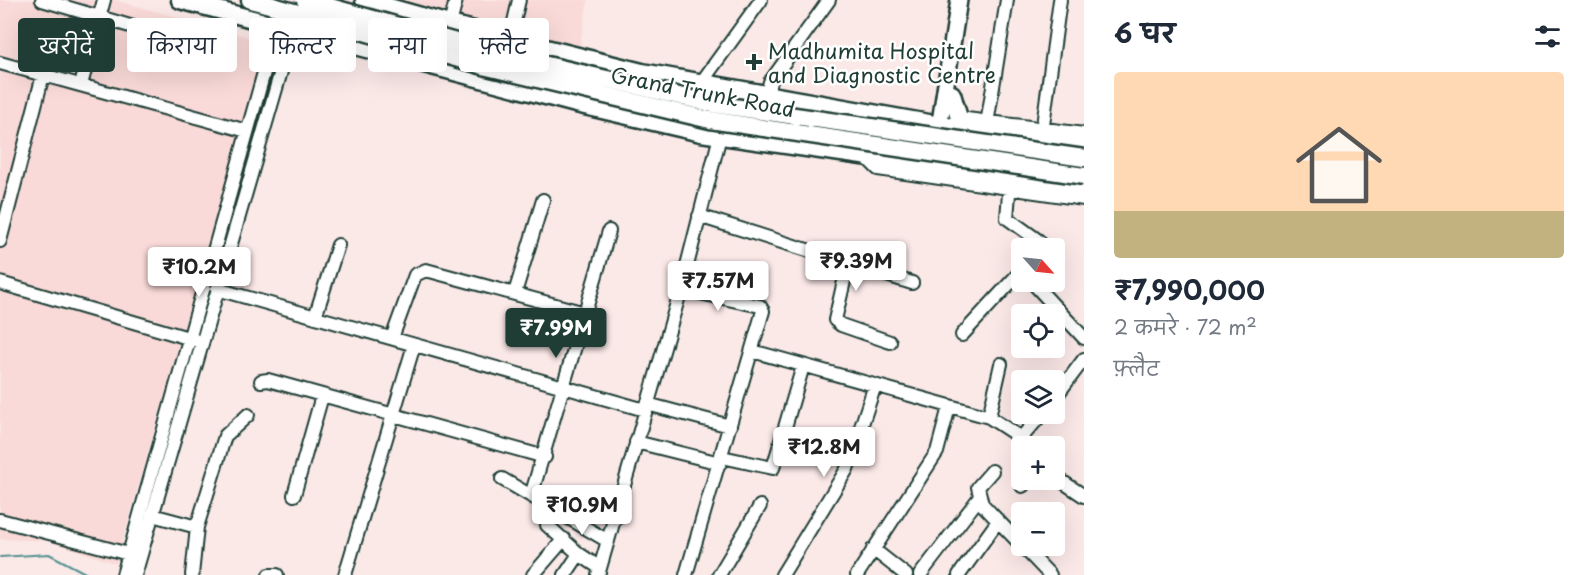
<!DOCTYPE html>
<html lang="hi">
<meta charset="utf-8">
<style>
:root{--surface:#fff;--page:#f6f6f7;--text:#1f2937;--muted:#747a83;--accent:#1f3d34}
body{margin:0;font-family:"Playpen Sans","Playpen Sans Deva",sans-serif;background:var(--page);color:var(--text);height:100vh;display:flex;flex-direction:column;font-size:22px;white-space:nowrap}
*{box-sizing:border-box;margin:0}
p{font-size:20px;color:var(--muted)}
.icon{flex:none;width:33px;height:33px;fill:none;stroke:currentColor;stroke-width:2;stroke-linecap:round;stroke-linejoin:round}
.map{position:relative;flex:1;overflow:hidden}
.panel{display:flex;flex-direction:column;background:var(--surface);width:510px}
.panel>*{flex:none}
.guide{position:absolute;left:18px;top:18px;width:570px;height:54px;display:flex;gap:12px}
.needle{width:39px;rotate:117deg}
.controls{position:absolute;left:1011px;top:238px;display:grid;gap:12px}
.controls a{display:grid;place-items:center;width:54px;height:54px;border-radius:6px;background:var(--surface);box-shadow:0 6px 24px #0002;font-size:30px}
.price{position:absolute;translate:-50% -51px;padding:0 14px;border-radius:6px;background:#fff;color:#222;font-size:20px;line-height:39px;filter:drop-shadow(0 2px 3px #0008)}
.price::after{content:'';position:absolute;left:50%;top:36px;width:18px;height:14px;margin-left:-9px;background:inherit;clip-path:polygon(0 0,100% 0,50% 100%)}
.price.on{background:var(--accent);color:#fff}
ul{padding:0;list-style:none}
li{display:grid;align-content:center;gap:12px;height:318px;padding:0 30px}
li span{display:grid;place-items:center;height:186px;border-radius:6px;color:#555}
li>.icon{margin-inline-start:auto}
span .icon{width:108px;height:108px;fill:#fffc;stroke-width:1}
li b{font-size:26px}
h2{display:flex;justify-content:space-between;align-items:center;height:72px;padding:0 30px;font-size:26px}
.pill{padding:0 21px;border-radius:6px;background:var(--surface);box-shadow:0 6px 24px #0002;font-size:21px;line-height:54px}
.pill.on{background:var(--accent);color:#fff}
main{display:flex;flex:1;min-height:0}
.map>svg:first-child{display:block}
.built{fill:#f9dad8}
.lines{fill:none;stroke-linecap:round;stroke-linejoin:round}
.stream{stroke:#549190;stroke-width:2}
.minor-casing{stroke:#1f3d34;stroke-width:16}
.major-casing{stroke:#1f3d34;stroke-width:20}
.highway-casing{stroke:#1f3d34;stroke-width:21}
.minor{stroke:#fff;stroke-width:12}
.major{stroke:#fff;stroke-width:15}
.highway{stroke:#fff;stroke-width:16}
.highway-bridge-casing{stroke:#1f3d34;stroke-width:21;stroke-linecap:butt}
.highway-bridge{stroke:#fff;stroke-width:16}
.poi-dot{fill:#1f3d34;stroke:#fff;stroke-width:2}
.labels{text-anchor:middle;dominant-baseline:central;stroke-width:5;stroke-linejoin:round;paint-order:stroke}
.poi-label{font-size:21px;fill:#1f3d34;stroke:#fff;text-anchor:start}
.street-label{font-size:21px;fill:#1f3d34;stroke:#fff}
</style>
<main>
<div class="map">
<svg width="1084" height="575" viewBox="0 0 1084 575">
<rect width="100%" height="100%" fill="#fbe9e8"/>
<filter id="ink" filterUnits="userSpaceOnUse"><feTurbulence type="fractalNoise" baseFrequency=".0167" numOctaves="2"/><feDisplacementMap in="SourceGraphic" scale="12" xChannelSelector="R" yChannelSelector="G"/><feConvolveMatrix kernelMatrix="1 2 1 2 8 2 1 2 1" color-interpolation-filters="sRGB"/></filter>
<g filter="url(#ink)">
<path class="built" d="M0 0H115L266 42 116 564 50 541 0 539Z
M374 0H588L578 56Z"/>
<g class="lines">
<path class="stream" d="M0 557 49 554 89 575"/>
<defs>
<path id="minor" d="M42 0 201 47
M450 25 456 0
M510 39 519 0
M0 63 247 131
M701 83 761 0
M81 85 104 0
M766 96 770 82 829 0
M959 118 1084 134
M986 130 1007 0
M1041 140 1060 0
M865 156 878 169 1084 199
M1010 181 1007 218 1039 241 1038 249
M699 216 912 283
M0 241 43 75
M848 264 835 320 841 325 890 342
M1032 282 1084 338
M0 283 195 340
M217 289 645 410
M681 289 760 306 763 311 686 575
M515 293 543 200
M315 317 338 245
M962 335 1022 270
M392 338 415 275 426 270 585 313
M752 351 989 417 1021 438 1042 414
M261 381 268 380 545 457
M1054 399 1084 359
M647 404 730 426
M989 417 1001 364
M636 442 720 463
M722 457 773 468 803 366
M992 471 978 487 982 504 1050 575
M1054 476 1084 496
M502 479 608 541
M1022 486 1031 480
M294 495 322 396
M531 496 609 231
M152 515 197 527 225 436 248 415
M0 520 136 556
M547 525 579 554 600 568
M873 549 906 575
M123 575 277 26
M135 575 293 30
M192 575 197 527
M269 575H277
M345 575 414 345
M533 575 564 539
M565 575 579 554
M598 575 681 289 720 136
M719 575 760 506
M782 575 847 469 875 385
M857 575 937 452 949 407
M920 575 979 498
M959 575 998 521"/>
<path id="major" d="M938 135 959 0"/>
<path id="highway" d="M180 0 576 104 701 133 1084 188
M250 0 266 4
M364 0 446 23 642 72 940 125 1084 146
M952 94 959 118 970 128"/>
</defs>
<use href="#minor" class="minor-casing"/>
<use href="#major" class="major-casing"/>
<use href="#highway" class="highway-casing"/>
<use href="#minor" class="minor"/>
<use href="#major" class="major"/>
<use href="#highway" class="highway"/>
<defs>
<path id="highway-bridge" d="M305 0 492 52 713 104 1084 158
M266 4 487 67 710 120 1084 176"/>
</defs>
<use href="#highway-bridge" class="highway-bridge-casing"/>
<use href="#highway-bridge" class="highway-bridge"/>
</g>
</g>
<path class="poi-dot" d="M751 53h6v6h6v6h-6v6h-6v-6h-6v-6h6z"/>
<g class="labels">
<g class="poi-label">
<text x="768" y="50">Madhumita Hospital<tspan x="768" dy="24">and Diagnostic Centre</tspan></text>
</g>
<g class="street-label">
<text transform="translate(703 91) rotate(11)">Grand Trunk Road</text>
</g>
</g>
</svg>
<div class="controls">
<a><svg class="needle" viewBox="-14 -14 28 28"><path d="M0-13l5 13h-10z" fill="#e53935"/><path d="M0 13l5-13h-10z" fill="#747a83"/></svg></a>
<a><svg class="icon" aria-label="locate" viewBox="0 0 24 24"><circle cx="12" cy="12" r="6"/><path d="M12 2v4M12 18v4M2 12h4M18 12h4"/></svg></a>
<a><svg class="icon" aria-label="layers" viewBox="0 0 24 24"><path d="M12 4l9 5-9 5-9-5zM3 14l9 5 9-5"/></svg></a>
<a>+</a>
<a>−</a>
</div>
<b class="price" style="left:856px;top:292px">₹9.39M</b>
<b class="price" style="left:199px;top:298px">₹10.2M</b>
<b class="price" style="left:718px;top:312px">₹7.57M</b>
<b class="price on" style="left:556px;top:359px">₹7.99M</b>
<b class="price" style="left:824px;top:478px">₹12.8M</b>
<b class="price" style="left:582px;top:536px">₹10.9M</b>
<div class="guide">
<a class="pill on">खरीदें</a>
<a class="pill">किराया</a>
<a class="pill">फ़िल्टर</a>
<a class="pill">नया</a>
<a class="pill">फ़्लैट</a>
</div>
</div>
<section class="panel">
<h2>6 घर<svg class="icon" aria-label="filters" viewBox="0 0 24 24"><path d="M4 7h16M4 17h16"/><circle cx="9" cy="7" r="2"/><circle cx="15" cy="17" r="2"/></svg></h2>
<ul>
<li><span style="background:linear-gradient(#ffd9b3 75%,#c2b280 0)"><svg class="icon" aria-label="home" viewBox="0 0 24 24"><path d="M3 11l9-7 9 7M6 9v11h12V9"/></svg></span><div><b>₹7,990,000</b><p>2 कमरे · 72 m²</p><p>फ़्लैट</p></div></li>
</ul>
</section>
</main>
